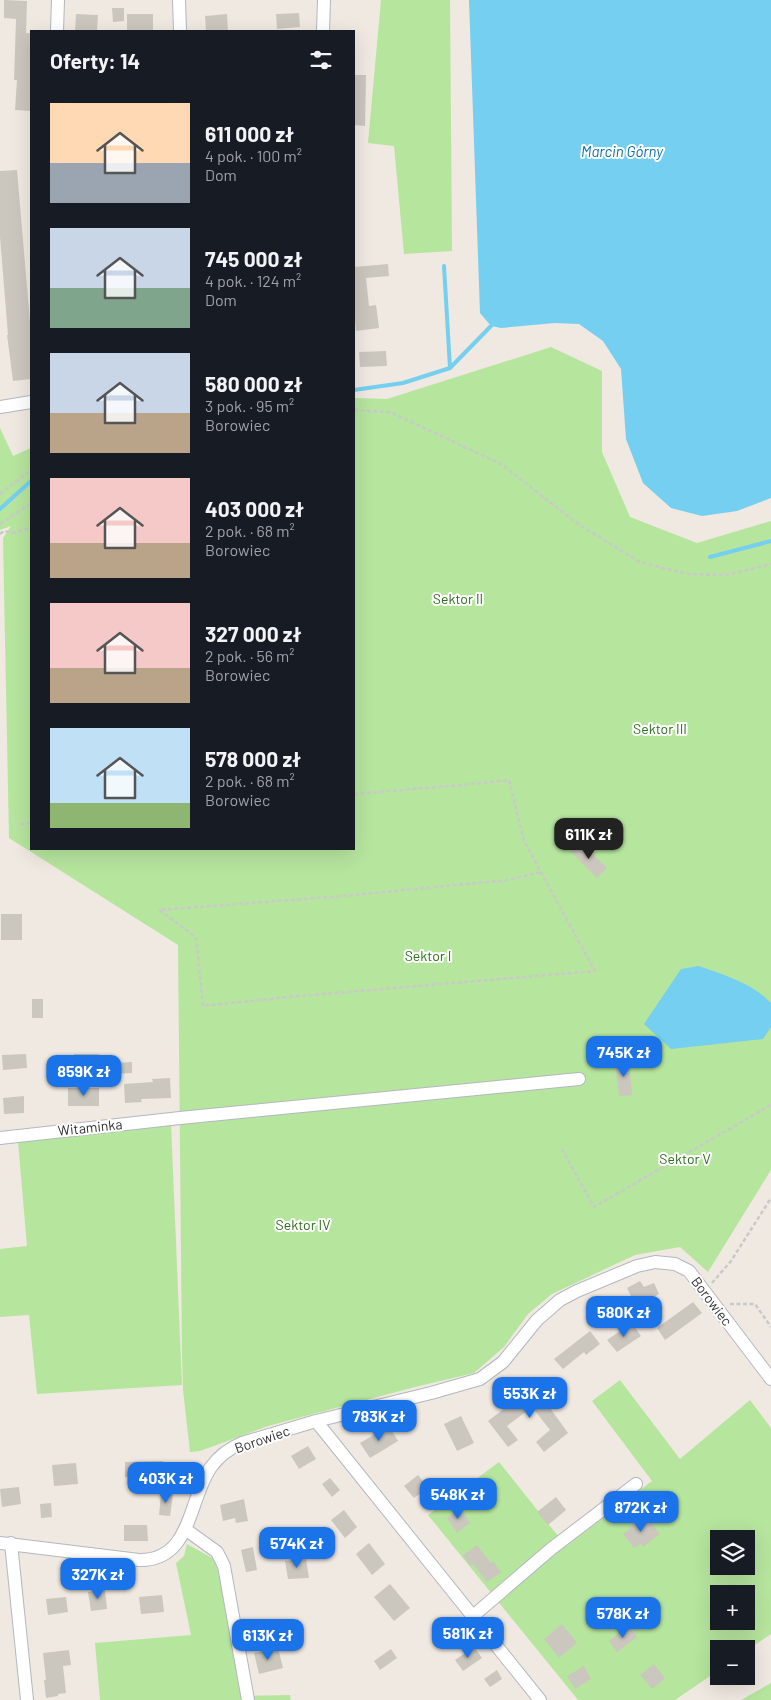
<!DOCTYPE html>
<html lang="pl">
<meta charset="utf-8">
<style>
:root{--surface:#171b24;--page:#242831;--text:#f1f3f6;--muted:#9ea1a6;--accent:#1a73e8}
body{margin:0;font-family:Barlow,sans-serif;background:var(--page);color:var(--text);height:100vh;display:flex;flex-direction:column;font-size:19px;white-space:nowrap}
*{box-sizing:border-box;margin:0}
p{font-size:16px;color:var(--muted)}
.icon{flex:none;width:28px;height:28px;fill:none;stroke:currentColor;stroke-width:2;stroke-linecap:round;stroke-linejoin:round}
.map{position:relative;flex:1;overflow:hidden}
.side{position:absolute;left:30px;top:30px;width:325px;height:820px;display:flex;flex-direction:column;background:var(--surface);border-radius:0px;box-shadow:0 5px 20px #0002}
.side>*{flex:none}
.tools{position:absolute;left:710px;top:1530px;display:grid;gap:10px}
.tools a{display:grid;place-items:center;width:45px;height:45px;border-radius:0px;background:var(--surface);box-shadow:0 5px 20px #0002;font-size:25px}
.price{position:absolute;translate:-50% -42px;padding:0 11px;border-radius:10px;background:var(--accent);color:#fff;font-size:16px;line-height:32px;filter:drop-shadow(0 1px 2px #0008)}
.price::after{content:'';position:absolute;left:50%;top:30px;width:15px;height:11px;margin-left:-8px;background:inherit;clip-path:polygon(0 0,100% 0,50% 100%)}
.price.current{background:#222;color:#fff}
ul{padding:0;list-style:none}
li{display:flex;align-items:center;gap:15px;height:125px;padding:0 20px}
li span{display:grid;place-items:center;flex:none;width:140px;height:100px;border-radius:0px;color:#555}
li>.icon{margin-inline-start:auto}
span .icon{width:60px;height:60px;fill:#fffc;stroke-width:1}
li b{font-size:21px}
h2{display:flex;justify-content:space-between;align-items:center;height:60px;padding:0 20px;font-size:21px}
.map>svg:first-child{display:block}
.green{fill:#b6e59e;fill-rule:evenodd}
.water{fill:#75cff0}
.lines{fill:none;stroke-linecap:round;stroke-linejoin:round}
.stream{stroke:#75cff0;stroke-width:4}
.building{fill:#cbc7bf}
.minor-casing{stroke:#b4b7c1;stroke-width:14}
.path{stroke:#c9c9c9;stroke-width:2.5;stroke-dasharray:4 2.5;stroke-linecap:butt}
.minor{stroke:#fff;stroke-width:12}
.labels{text-anchor:middle;dominant-baseline:central;stroke-width:4;stroke-linejoin:round;paint-order:stroke}
.park-label{font-size:14px;fill:#2c6e1b;stroke:#fff}
.street-label{font-size:14px;fill:#2e2e2e;stroke:#fff}
.water-label{font-size:15px;font-style:italic;fill:#0d6fa3;stroke:#fff}
</style>
<div class="map">
<svg width="771" height="1700" viewBox="0 0 771 1700">
<rect width="100%" height="100%" fill="#efe9e1"/>
<path class="green" d="M381 0H450L452 251 404 254 394 146 368 143Z
M551 347 602 371V452L630 517 697 543 771 521V1170L708 1272 680 1247 635 1255 552 1294 528 1314 504 1347 474 1373 415 1387 268 1426 200 1451 190 1452 183 1390 182 1354 178 945 9 838 3 538 11 526 0 530V428L13 456 31 448V849H354V398L387 399Z
M171 1123 182 1385 37 1394 29 1315 0 1317V1249L27 1246 18 1142Z
M620 1380 680 1459 750 1400 771 1428V1634L746 1651V1649H719V1670L675 1700H578L428 1515 499 1462 566 1546 652 1481 592 1401ZM719 1539H746V1566H719ZM719 1594H746V1621H719Z
M187 1544 214 1559 222 1583 246 1696 290 1695 291 1700H100L95 1643 191 1635 176 1563 184 1556Z
M771 1683V1700H741Z"/>
<path class="water" d="M469 0H771V498L737 511 702 516 671 508 643 483 626 439 621 369 603 341 579 324 555 323 501 328 491 326 480 313Z
M699 966C724 975 752 983 771 1003V1027L763 1039 671 1049 644 1024 681 969Z"/>
<g class="lines">
<path class="stream" d="M444 266 450 368
M354 390 403 383 450 368 491 326
M0 509 31 481
M710 557 771 541"/>
</g>
<path class="building" d="M4 0 27 1 26 33H31V111L15 110 17 80H14L16 19 4 18Z
M112 8H124V21L113 22Z
M299 13 300 27 277 29 276 14Z
M76 14 98 15 97 31H75Z
M127 14H153V31H127Z
M227 14 228 31H206L205 16Z
M354 75H366L365 126 354 125Z
M17 170 30 322 31 379 13 381 7 335H8L0 237V171Z
M388 264 389 276 366 278 369 306 376 305 379 328 356 331 354 307V267Z
M386 351 387 366 360 367 359 352Z
M580 841 607 868 597 878 570 851Z
M1 914H22V940H1Z
M32 999H43V1018H32Z
M26 1054 27 1068 3 1070 2 1055Z
M74 1054H99V1066H74Z
M629 1061 632 1095 619 1096 615 1062Z
M132 1062V1073L114 1074V1063Z
M170 1078 171 1098 141 1099 142 1102 125 1103 124 1084 153 1082 152 1079Z
M68 1088H99V1106H68Z
M24 1096V1113L4 1114 3 1098Z
M640 1281 644 1287 654 1283 659 1294 636 1306 627 1288Z
M693 1302 702 1313 665 1340 657 1328Z
M632 1323 641 1336 617 1352 607 1340Z
M590 1331 600 1344 586 1355 584 1352 563 1369 554 1359Z
M539 1386 554 1405 550 1408 568 1433 544 1452 536 1442 550 1430 532 1407 507 1426 518 1440 508 1447 488 1421 510 1404 512 1407Z
M461 1416 474 1443 457 1451 444 1424Z
M389 1426 398 1441 370 1458 360 1443Z
M308 1446 316 1459 299 1469 291 1456Z
M163 1461V1477H125V1462Z
M76 1463 78 1484 54 1486 52 1465Z
M418 1475 428 1488 414 1498 404 1486Z
M330 1478 340 1490 332 1497 322 1484Z
M19 1487 21 1504 2 1507 0 1489Z
M161 1493 173 1494 170 1516 159 1515Z
M556 1497 566 1510 548 1525 537 1512Z
M244 1499 248 1521 236 1523 235 1518 223 1521 220 1505Z
M51 1503 52 1517 41 1518 40 1504Z
M460 1508 470 1523 457 1533 447 1518Z
M344 1510 357 1527 345 1538 331 1520Z
M645 1515 660 1534 643 1547 641 1544 634 1548 623 1534 630 1529 629 1527Z
M124 1525H147L148 1541H124Z
M369 1543 385 1564 372 1575 356 1554Z
M477 1545 491 1563 493 1561 501 1572 487 1582 473 1564 470 1566 463 1555Z
M253 1547 257 1570 246 1572 241 1550Z
M306 1559 309 1578 288 1579 285 1561Z
M390 1584 410 1608 394 1621 374 1597Z
M105 1590 107 1609 91 1611 88 1592Z
M162 1595 164 1612 141 1614 139 1597Z
M66 1597 68 1612 48 1615 46 1599Z
M454 1620 461 1630 444 1641 438 1631Z
M562 1624 577 1643 559 1658 544 1639Z
M629 1626 637 1637 617 1652 609 1641Z
M474 1647 482 1658 463 1671 455 1660Z
M278 1648 283 1668 259 1674 254 1653Z
M391 1649 397 1658 380 1670 374 1661Z
M69 1650 71 1665 63 1666 66 1693 58 1694V1696L46 1698 44 1680H46L43 1653Z
M654 1664 665 1678 652 1689 640 1675Z
M584 1666 591 1679 575 1689 567 1676Z
M497 1670 502 1679 490 1687 484 1679Z"/>
<g class="lines">
<defs>
<path id="minor" d="M179 0 180 31
M57 31 58 0
M323 31 324 0
M0 407 31 402
M0 1138 180 1118 579 1079
M316 1421 540 1700
M185 1529 217 1552 224 1566 248 1700
M0 1543 139 1560C192 1561 188 1500 211 1467 219 1456 230 1448 242 1443L316 1421 431 1393 480 1379 503 1362 537 1320 560 1300 577 1291 637 1266 655 1262 675 1264 689 1271 771 1379
M11 1543 27 1700
M473 1616 551 1549 636 1484"/>
</defs>
<use href="#minor" class="minor-casing"/>
<path class="path" d="M354 410 390 412 501 464 578 524 640 562 687 574 726 575 771 564
M0 494 31 470
M0 524 31 503
M0 534 4 531 13 533 31 528
M354 794 462 785 509 780 524 841 595 971 288 997 203 1006 196 937 159 910 343 896 508 880 541 872
M20 824 31 823
M562 1149 594 1207 771 1105
M712 1283 731 1261 771 1198
M730 1304H755L771 1327"/>
<use href="#minor" class="minor"/>
</g>
<g class="labels">
<g class="park-label">
<text x="458" y="598">Sektor II</text>
<text x="660" y="728">Sektor III</text>
<text x="428" y="955">Sektor I</text>
<text x="685" y="1158">Sektor V</text>
<text x="303" y="1224">Sektor IV</text>
</g>
<g class="street-label">
<text transform="translate(90 1127) rotate(-6)">Witaminka</text>
<text transform="translate(712 1301) rotate(53)">Borowiec</text>
<text transform="translate(262 1439) rotate(-19)">Borowiec</text>
</g>
<g class="water-label">
<text x="622" y="151">Marcin Górny</text>
</g>
</g>
</svg>
<div class="tools">
<a><svg class="icon" aria-label="layers" viewBox="0 0 24 24"><path d="M12 4l9 5-9 5-9-5zM3 14l9 5 9-5"/></svg></a>
<a>+</a>
<a>−</a>
</div>
<b class="price current" style="left:589px;top:860px">611K zł</b>
<b class="price" style="left:624px;top:1078px">745K zł</b>
<b class="price" style="left:84px;top:1097px">859K zł</b>
<b class="price" style="left:624px;top:1338px">580K zł</b>
<b class="price" style="left:530px;top:1419px">553K zł</b>
<b class="price" style="left:379px;top:1442px">783K zł</b>
<b class="price" style="left:166px;top:1504px">403K zł</b>
<b class="price" style="left:458px;top:1520px">548K zł</b>
<b class="price" style="left:641px;top:1533px">872K zł</b>
<b class="price" style="left:297px;top:1569px">574K zł</b>
<b class="price" style="left:98px;top:1600px">327K zł</b>
<b class="price" style="left:623px;top:1639px">578K zł</b>
<b class="price" style="left:468px;top:1659px">581K zł</b>
<b class="price" style="left:268px;top:1661px">613K zł</b>
<section class="side">
<h2>Oferty: 14<svg class="icon" aria-label="filters" viewBox="0 0 24 24"><path d="M4 7h16M4 17h16"/><circle cx="9" cy="7" r="2"/><circle cx="15" cy="17" r="2"/></svg></h2>
<ul>
<li><span style="background:linear-gradient(#ffd9b3 60%,#9aa5b1 0)"><svg class="icon" aria-label="home" viewBox="0 0 24 24"><path d="M3 11l9-7 9 7M6 9v11h12V9"/></svg></span><div><b>611 000 zł</b><p>4 pok. · 100 m²</p><p>Dom</p></div></li>
<li><span style="background:linear-gradient(#c9d6e8 60%,#7fa58c 0)"><svg class="icon" aria-label="home" viewBox="0 0 24 24"><path d="M3 11l9-7 9 7M6 9v11h12V9"/></svg></span><div><b>745 000 zł</b><p>4 pok. · 124 m²</p><p>Dom</p></div></li>
<li><span style="background:linear-gradient(#c9d6e8 60%,#b9a48a 0)"><svg class="icon" aria-label="home" viewBox="0 0 24 24"><path d="M3 11l9-7 9 7M6 9v11h12V9"/></svg></span><div><b>580 000 zł</b><p>3 pok. · 95 m²</p><p>Borowiec</p></div></li>
<li><span style="background:linear-gradient(#f6c9c9 65%,#b9a48a 0)"><svg class="icon" aria-label="home" viewBox="0 0 24 24"><path d="M3 11l9-7 9 7M6 9v11h12V9"/></svg></span><div><b>403 000 zł</b><p>2 pok. · 68 m²</p><p>Borowiec</p></div></li>
<li><span style="background:linear-gradient(#f6c9c9 65%,#b9a48a 0)"><svg class="icon" aria-label="home" viewBox="0 0 24 24"><path d="M3 11l9-7 9 7M6 9v11h12V9"/></svg></span><div><b>327 000 zł</b><p>2 pok. · 56 m²</p><p>Borowiec</p></div></li>
<li><span style="background:linear-gradient(#bfe0f5 75%,#8fb573 0)"><svg class="icon" aria-label="home" viewBox="0 0 24 24"><path d="M3 11l9-7 9 7M6 9v11h12V9"/></svg></span><div><b>578 000 zł</b><p>2 pok. · 68 m²</p><p>Borowiec</p></div></li>
</ul>
</section>
</div>
